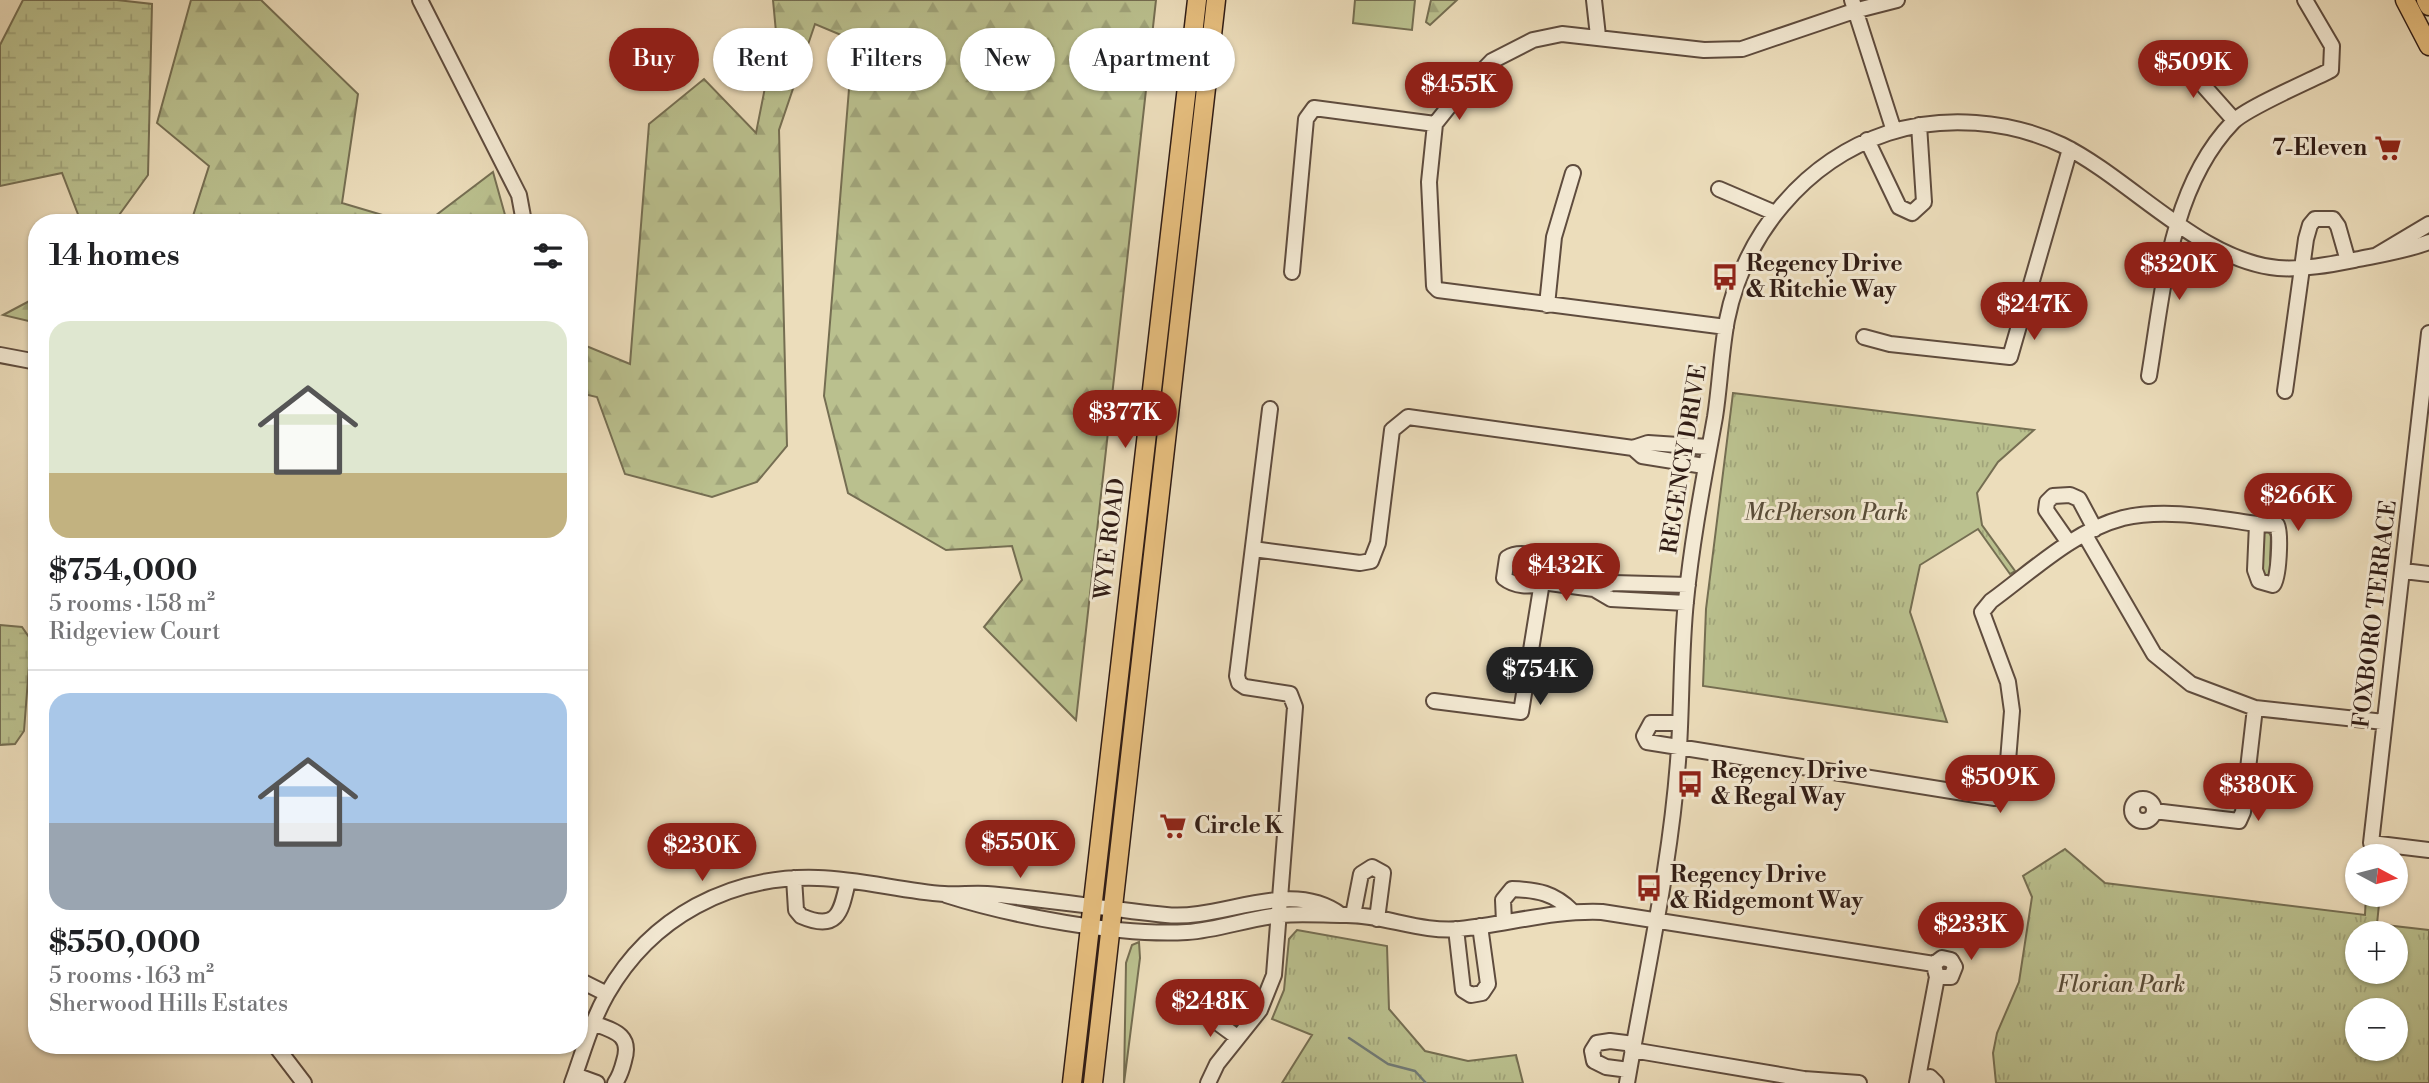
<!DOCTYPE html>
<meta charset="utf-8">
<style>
:root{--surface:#fff;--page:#f2f2f2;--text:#202124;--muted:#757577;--line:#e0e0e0;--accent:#8f2418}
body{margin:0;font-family:"Libre Bodoni",serif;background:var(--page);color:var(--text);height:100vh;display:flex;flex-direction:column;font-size:26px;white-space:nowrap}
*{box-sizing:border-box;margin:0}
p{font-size:23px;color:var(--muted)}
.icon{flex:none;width:38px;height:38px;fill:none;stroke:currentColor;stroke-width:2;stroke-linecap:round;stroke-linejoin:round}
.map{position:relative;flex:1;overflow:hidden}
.panel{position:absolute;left:28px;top:214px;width:560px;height:840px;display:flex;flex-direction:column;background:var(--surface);border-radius:28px;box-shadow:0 2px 5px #0004}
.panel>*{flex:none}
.hud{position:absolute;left:609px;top:28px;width:665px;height:63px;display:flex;gap:14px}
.needle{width:46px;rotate:97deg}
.fabs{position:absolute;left:2345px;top:844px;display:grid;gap:14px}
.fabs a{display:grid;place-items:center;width:63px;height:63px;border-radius:50%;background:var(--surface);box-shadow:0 2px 5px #0004;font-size:35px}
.price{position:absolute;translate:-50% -60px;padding:0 16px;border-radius:24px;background:var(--accent);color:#fff;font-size:23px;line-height:46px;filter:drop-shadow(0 2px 4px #0008)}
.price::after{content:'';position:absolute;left:50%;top:42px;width:21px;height:16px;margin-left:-10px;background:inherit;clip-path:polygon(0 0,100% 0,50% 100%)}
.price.on{background:#222;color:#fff}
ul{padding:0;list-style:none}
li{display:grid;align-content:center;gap:14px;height:371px;padding:0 21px}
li+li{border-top:2px solid var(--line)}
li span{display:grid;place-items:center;height:217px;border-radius:21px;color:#555}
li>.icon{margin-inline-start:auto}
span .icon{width:126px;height:126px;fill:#fffc;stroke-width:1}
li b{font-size:30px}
h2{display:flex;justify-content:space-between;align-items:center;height:84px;padding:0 21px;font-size:30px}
.pill{padding:0 24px;border-radius:32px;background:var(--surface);box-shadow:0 2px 5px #0004;font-size:24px;line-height:63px}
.pill.on{background:var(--accent);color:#fff}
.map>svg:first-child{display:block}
.green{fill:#bac08e;stroke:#756e52;stroke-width:2}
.forest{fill:url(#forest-firs);stroke:#756e52;stroke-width:2}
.wetland{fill:url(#wetland-marsh);stroke:#756e52;stroke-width:2}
.park{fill:url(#park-tufts);stroke:#756e52;stroke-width:2;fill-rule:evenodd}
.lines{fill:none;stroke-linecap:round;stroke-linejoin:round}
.stream{stroke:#717b77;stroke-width:2.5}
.minor-casing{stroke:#5f4c3e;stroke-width:18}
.major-casing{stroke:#301c15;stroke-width:21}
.minor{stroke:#f3e9d3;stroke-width:14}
.major{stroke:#e6be7e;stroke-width:18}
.labels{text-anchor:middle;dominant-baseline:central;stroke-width:6;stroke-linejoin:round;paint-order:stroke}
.poi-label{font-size:23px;font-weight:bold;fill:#301c15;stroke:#f3e9d3;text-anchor:start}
.street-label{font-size:23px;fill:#301c15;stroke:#f3e9d3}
.park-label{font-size:23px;font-style:italic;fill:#594d39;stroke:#f3e9d3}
</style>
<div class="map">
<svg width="2429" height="1083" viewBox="0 0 2429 1083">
<defs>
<pattern id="forest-firs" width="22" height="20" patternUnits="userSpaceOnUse" patternTransform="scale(1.75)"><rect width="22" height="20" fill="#bac08e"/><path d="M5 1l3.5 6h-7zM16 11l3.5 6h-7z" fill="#a0a47a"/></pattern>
<pattern id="wetland-marsh" width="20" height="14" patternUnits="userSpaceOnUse" patternTransform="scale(1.75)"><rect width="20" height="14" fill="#bac08e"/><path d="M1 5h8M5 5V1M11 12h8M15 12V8" fill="none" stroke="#a0a47a"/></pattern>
<pattern id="park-tufts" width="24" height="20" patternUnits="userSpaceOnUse" patternTransform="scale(1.75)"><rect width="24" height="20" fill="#bac08e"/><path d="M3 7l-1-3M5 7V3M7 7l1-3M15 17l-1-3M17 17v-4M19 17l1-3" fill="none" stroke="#a0a47a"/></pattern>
</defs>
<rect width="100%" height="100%" fill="#ecddbb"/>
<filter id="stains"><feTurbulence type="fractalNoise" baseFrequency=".00286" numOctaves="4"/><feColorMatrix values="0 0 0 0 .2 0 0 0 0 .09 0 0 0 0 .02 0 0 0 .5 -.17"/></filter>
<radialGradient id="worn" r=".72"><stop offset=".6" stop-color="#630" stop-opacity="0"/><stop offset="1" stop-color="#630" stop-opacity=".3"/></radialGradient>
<path class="green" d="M1355 0H1415L1412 30 1353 23Z
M2268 531 2271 536 2270 559 2273 574 2266 579 2259 568 2263 534Z
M1139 942 1140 958 1124 1083 1126 963 1132 945Z"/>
<path class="forest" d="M191 0H261L358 94 342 203 406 222H185L192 219 209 166 157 123Z
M773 0H1156L1076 720 984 627 1022 580 1012 546 946 550 848 493 824 396 853 40 815 24 779 130 787 446 757 482 712 497 625 474 597 397 579 393V343L630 364 649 124 704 79 756 133 776 32Z
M1431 0H1457L1430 25 1426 22Z
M493 172 507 222H427Z
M37 297V323L3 315Z"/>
<path class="wetland" d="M23 0H117L152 4 148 175 114 222H81L62 173 0 186V45Z
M0 625 22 627 31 640 24 731 15 744 0 745Z"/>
<path class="park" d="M1733 393 2034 430 1998 462 1977 493 1982 525 2015 571 2010 574 1978 529 1920 565 1910 612 1947 722 1703 686 1706 609Z
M2065 849 2105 883 2365 915 2366 894H2380L2377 924 2429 930V1083H1996L1993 1053 1997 1033 2019 982 2032 897 2023 876ZM2357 933H2396V971H2357ZM2357 1010H2396V1048H2357Z
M1297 930 1387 946 1389 1009 1425 1051 1468 1061 1516 1055 1523 1083H1282L1312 1035 1272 1019 1284 990 1289 939Z"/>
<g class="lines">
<path class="stream" d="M1349 1038 1388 1064 1415 1071 1426 1083"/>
<defs>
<path id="minor" d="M420 0 519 195 524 222
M1594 0 1598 36
M1852 0 1894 131
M2178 57 2234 120
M1867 140 1899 207 1912 213 1924 202 1919 125
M1719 189 1775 213
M2377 255 2429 224
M1292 272 1306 119 1314 108 1435 124
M1547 305 1554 237 1573 173
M1726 327 1438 290 1434 286 1429 182 1435 124 1455 99 1492 61 1533 40 1562 34 1704 50 1742 49 1854 11 1897 0
M2429 333 2371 843 2429 850
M1864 337 1890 344 2010 357 2070 149
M0 355 37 362
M2149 376C2163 291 2170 187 2233 122 2246 108 2310 81 2331 70L2332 46 2305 0
M2285 391 2306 239 2310 225 2315 219H2333L2338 226 2348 261
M1633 448 1642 456 1704 466
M2257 524 2277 525C2281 533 2279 579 2273 585L2259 581 2255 570Z
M2085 535 2154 654 2191 684 2255 708 2384 722
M2069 543 2046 510 2047 502 2053 496 2070 495 2079 499 2095 529
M1253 549 1360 563 1371 561 1378 543 1392 430 1408 417 1633 448 1648 443 1708 447
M2404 571 2429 574
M1594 589 1613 583 1688 585
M1434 701 1521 712 1542 582 1545 561C1534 554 1518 551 1507 558L1504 578C1514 586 1531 588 1542 582L1594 589 1611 599 1686 603
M1679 723H1651L1644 736 1647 742 1995 798 2000 796 2006 786 2012 711 2008 682 1982 612 1991 601C2031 572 2073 531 2123 518 2166 508 2214 518 2257 524
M2132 810a11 11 0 1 1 22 0a11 11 0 1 1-22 0Z
M2154 811 2239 821 2243 812 2255 708
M794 878 796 910 801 916C838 932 841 912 848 881
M946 895C1012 916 1118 936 1187 932 1219 930 1249 918 1281 915 1301 913 1324 915 1344 915 1383 914 1420 933 1460 929 1508 924 1554 910 1602 912L1934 964 1942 958 1951 960 1955 967 1951 977H1937
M1353 915 1361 874 1372 867 1383 873 1377 919
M1504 922 1503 900 1512 889C1538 890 1554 893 1572 911
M1456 929 1463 990 1471 995 1482 993 1488 984 1480 926
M579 980 607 994
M1203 1012 1237 1037
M593 1023C615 1031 632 1035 624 1061 622 1069 620 1076 615 1083
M275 1045 304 1083
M1632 1050 1804 1079 1859 1083
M1629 1070 1606 1067 1594 1061 1592 1051 1597 1043 1610 1041 1634 1044
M575 1075 597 1083
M1920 1079 1930 1077 1936 1083
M572 1083C583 1053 591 1022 607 994 651 917 730 875 818 878 860 879 902 891 944 894 958 895 973 893 987 894 1047 899 1106 909 1166 915 1222 921 1290 877 1341 915
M1208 1083 1217 1064 1260 1010 1274 975 1295 707 1290 694 1245 687 1239 683 1237 676 1270 409
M1627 1083C1646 972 1672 860 1679 747 1682 698 1681 649 1686 601 1692 539 1704 478 1715 417 1720 385 1721 352 1727 320 1744 235 1804 161 1888 133 1943 115 2009 120 2062 145 2131 179 2200 261 2278 268 2304 270 2333 264 2359 259 2383 254 2405 251 2429 242
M1917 1083 1937 977 1935 969"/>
<path id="major" d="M2405 0 2429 46
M2426 0 2429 6
M1072 1083 1197 0
M1093 1083 1216 0"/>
</defs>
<use href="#minor" class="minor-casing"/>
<use href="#major" class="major-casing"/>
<use href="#minor" class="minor"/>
<use href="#major" class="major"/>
</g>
<defs>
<symbol id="supermarket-bare" viewBox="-9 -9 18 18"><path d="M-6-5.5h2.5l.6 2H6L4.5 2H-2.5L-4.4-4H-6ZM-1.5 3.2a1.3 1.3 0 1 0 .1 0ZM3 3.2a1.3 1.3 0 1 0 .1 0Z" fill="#8f2418" stroke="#f3e9d3" stroke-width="2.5" paint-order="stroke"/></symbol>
<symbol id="bus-bare" viewBox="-9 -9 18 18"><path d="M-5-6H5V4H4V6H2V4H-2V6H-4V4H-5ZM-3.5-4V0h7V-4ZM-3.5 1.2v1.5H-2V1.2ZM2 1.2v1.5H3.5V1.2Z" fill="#8f2418" stroke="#f3e9d3" stroke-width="2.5" paint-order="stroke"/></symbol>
</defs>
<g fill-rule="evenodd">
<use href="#supermarket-bare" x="2369" y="129" width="38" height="38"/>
<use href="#bus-bare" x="1706" y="258" width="38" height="38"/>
<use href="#bus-bare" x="1671" y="765" width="38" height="38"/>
<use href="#supermarket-bare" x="1154" y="807" width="38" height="38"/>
<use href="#bus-bare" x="1630" y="869" width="38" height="38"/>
</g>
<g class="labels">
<g class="poi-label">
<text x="2367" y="148" text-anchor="end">7-Eleven</text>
<text x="1746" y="264">Regency Drive<tspan x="1746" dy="26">&amp; Ritchie Way</tspan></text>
<text x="1711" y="771">Regency Drive<tspan x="1711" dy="26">&amp; Regal Way</tspan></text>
<text x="1194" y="826">Circle K</text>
<text x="1670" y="875">Regency Drive<tspan x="1670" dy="26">&amp; Ridgemont Way</tspan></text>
</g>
<g class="street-label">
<text transform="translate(1684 459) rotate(-81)">REGENCY DRIVE</text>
<text transform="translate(1110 539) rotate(-83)">WYE ROAD</text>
<text transform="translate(2375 614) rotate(-83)">FOXBORO TERRACE</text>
</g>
<g class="park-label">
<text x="1826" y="513">McPherson Park</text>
<text x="2121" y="985">Florian Park</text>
</g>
</g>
<rect width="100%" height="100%" filter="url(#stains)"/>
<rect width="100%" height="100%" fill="url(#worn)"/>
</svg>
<div class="fabs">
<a><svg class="needle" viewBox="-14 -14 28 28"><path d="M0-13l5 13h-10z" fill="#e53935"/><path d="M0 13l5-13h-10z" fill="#757577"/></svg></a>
<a>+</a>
<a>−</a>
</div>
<b class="price" style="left:2193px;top:100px">$509K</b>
<b class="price" style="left:1459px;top:122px">$455K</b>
<b class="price" style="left:2179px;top:302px">$320K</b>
<b class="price" style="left:2034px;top:342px">$247K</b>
<b class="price" style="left:1125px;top:450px">$377K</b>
<b class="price" style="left:2298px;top:533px">$266K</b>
<b class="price" style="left:1566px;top:603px">$432K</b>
<b class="price on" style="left:1540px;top:707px">$754K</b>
<b class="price" style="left:2000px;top:815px">$509K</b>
<b class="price" style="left:2258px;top:823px">$380K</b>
<b class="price" style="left:1020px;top:880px">$550K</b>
<b class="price" style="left:702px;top:883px">$230K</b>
<b class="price" style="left:1971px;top:962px">$233K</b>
<b class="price" style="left:1210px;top:1039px">$248K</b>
<div class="hud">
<a class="pill on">Buy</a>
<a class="pill">Rent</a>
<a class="pill">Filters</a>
<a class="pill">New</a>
<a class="pill">Apartment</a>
</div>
<section class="panel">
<h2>14 homes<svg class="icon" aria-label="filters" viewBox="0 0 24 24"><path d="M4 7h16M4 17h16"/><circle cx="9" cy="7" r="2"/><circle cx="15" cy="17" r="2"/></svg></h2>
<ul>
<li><span style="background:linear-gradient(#dfe7d0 70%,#c2b280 0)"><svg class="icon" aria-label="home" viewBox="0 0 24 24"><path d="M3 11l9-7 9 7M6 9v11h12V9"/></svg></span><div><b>$754,000</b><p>5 rooms · 158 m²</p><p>Ridgeview Court</p></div></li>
<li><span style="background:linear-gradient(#a9c7e8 60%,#9aa5b1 0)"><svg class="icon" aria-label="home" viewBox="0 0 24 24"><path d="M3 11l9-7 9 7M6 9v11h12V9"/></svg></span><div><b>$550,000</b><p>5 rooms · 163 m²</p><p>Sherwood Hills Estates</p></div></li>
</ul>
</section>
</div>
